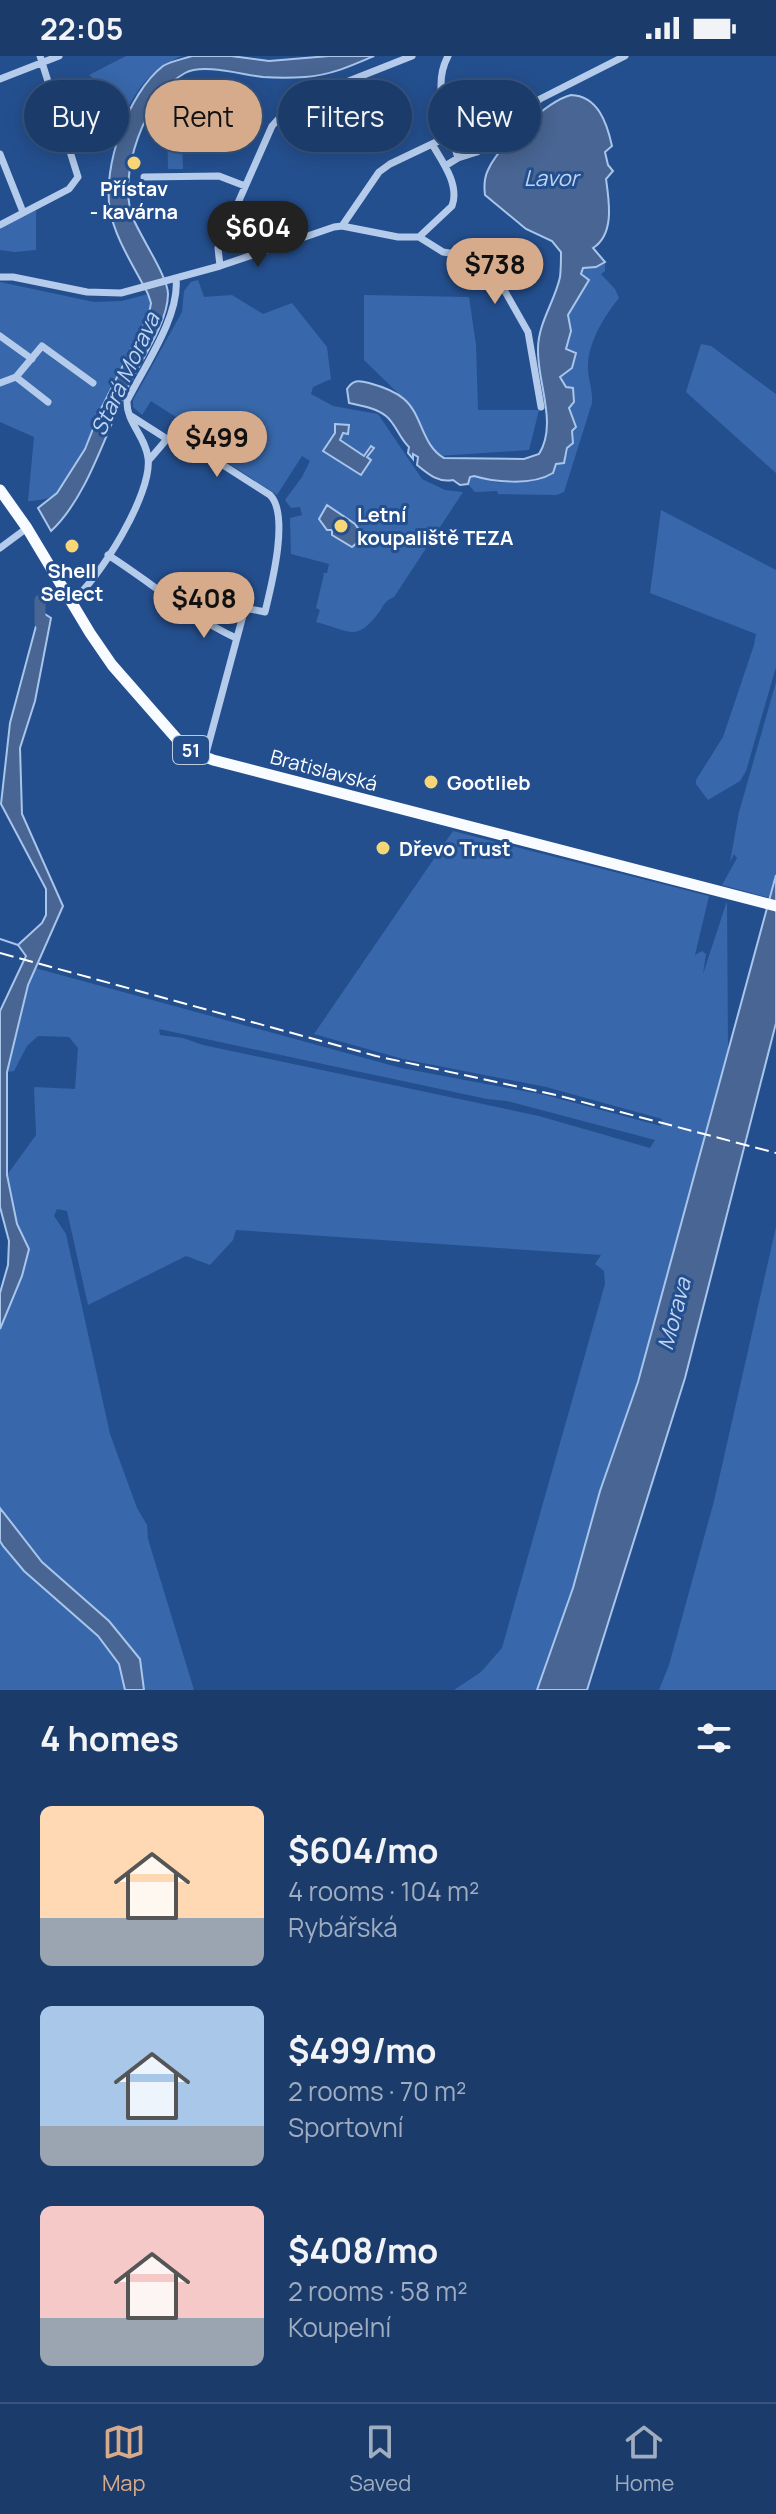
<!DOCTYPE html>
<meta charset="utf-8">
<style>
:root{--surface:#1b3b6a;--page:#244270;--text:#f1f3f6;--muted:#a0adc1;--line:#39557e;--accent:#d6ab8b}
body{margin:0;font-family:Manrope,sans-serif;background:var(--page);color:var(--text);height:100vh;display:flex;flex-direction:column;font-size:30px;white-space:nowrap}
*{box-sizing:border-box;margin:0}
p{font-size:26px;color:var(--muted)}
.icon{flex:none;width:44px;height:44px;fill:none;stroke:currentColor;stroke-width:2;stroke-linecap:round;stroke-linejoin:round}
.map{position:relative;height:1634px;overflow:hidden}
.panel{display:flex;flex-direction:column;background:var(--surface);flex:1}
.panel>*{flex:none}
.hud{position:absolute;left:24px;top:24px;width:728px;height:72px;display:flex;gap:16px}
.price{position:absolute;translate:-50% -68px;padding:0 18px;border-radius:28px;background:var(--accent);color:#111;font-size:26px;line-height:52px;filter:drop-shadow(0 2px 4px #0008)}
.price::after{content:'';position:absolute;left:50%;top:48px;width:24px;height:18px;margin-left:-12px;background:inherit;clip-path:polygon(0 0,100% 0,50% 100%)}
.price.on{background:#222;color:#fff}
ul{padding:0;list-style:none}
li{display:flex;align-items:center;gap:24px;height:200px;padding:0 40px}
li span{display:grid;place-items:center;flex:none;width:224px;height:160px;border-radius:12px;color:#555}
li>.icon{margin-inline-start:auto}
span .icon{width:96px;height:96px;fill:#fffc;stroke-width:1}
li b{font-size:34px}
h2{display:flex;justify-content:space-between;align-items:center;height:96px;padding:0 40px;font-size:34px}
.chip{padding:0 28px;border-radius:36px;background:var(--surface);box-shadow:0 4px 20px #0003,0 0 0 2px var(--line);font-size:28px;line-height:72px}
.chip.on{background:var(--accent);color:#111}
.status{display:flex;justify-content:space-between;align-items:center;height:56px;padding:0 40px;background:var(--surface);direction:ltr}
.status svg{height:22px;fill:currentColor}
.tabs{display:flex;justify-content:space-around;align-items:center;height:112px;border-top:2px solid var(--line);background:var(--surface);font-size:22px;color:var(--muted)}
.tabs a{display:grid;justify-items:center;gap:4px}
.tabs .on{color:var(--accent)}
.map>svg:first-child{display:block}
.green{fill:#3868ab;fill-rule:evenodd}
.water{fill:#486593;stroke:#a8c5ec;stroke-width:2}
.lines{fill:none;stroke-linecap:round;stroke-linejoin:round}
.stream{stroke:#a8c5ec;stroke-width:2}
.river{stroke:#486593;stroke-width:11}
.minor{stroke:#b4cbeb;stroke-width:7}
.primary{stroke:#f8fbff;stroke-width:11}
.rail{stroke:#fff;stroke-width:2;stroke-dasharray:14 6;stroke-linecap:butt}
.poi-dot{fill:#f6d677;stroke:#244f8e;stroke-width:3}
.labels{text-anchor:middle;dominant-baseline:central;stroke-width:6;stroke-linejoin:round;paint-order:stroke}
.shield{fill:#244f8e;stroke:#bdcadd;stroke-width:2}
.shield-label{font-size:18px;font-weight:bold;fill:#fff}
.poi-label{font-size:20px;font-weight:bold;fill:#fff;stroke:#244f8e;text-anchor:start}
.street-label{font-size:20px;fill:#fff;stroke:#244f8e}
.water-label{font-size:22px;font-style:italic;fill:#c0d5f2;stroke:#244f8e}
</style>
<div class="status"><b>22:05</b><svg viewBox="0 0 49 12"><path d="M0 12V9h3v3zM5 12V6h3v6zM10 12V3h3v9zM15 12V0h3v12zM26 1h20v11H26zM47 4h2v5h-2z"/></svg></div>
<div class="map">
<svg width="776" height="1634" viewBox="0 0 776 1634">
<rect width="100%" height="100%" fill="#244f8e"/>
<path class="green" d="M126 0H182C157 9 139 29 128 52L89 19Z
M181 55 183 113H168L167 62Z
M36 154V194L15 196 0 194V172Z
M605 206V215L601 218 615 233 619 242C605 259 589 285 588 308 587 321 593 333 592 347L564 436 557 439 498 438 497 435 475 436 468 428 470 421C480 419 485 424 495 426 507 428 541 424 553 418L556 408 567 399 572 375 566 331 560 321 576 298 566 293 571 275 568 259 589 224 581 218 583 212 596 211Z
M198 224 204 241 232 239 263 258 292 247 327 291 331 323 313 331 311 338 333 350 378 358 422 423 445 434 463 436 394 541C386 544 384 548 380 555 356 587 351 575 316 566L320 554 316 552 324 518 322 517H327L329 508 291 498 290 462 302 459 300 451 291 452 285 444 302 421 310 405 302 400 277 439 188 381 191 376 180 369 182 365 151 345 142 359 133 351V344L182 256 184 235 191 226Z
M0 226 94 246 122 245 148 238C150 245 152 249 149 256 139 289 118 319 103 350 91 372 77 421 57 437 50 443 37 445 28 445L34 381 0 366Z
M364 239 469 241 476 289 478 354H539L529 394 438 400 405 344 364 304Z
M701 288 711 290 776 338V417L686 336Z
M661 454 776 514V611L746 715 740 725 708 744 696 728V724L723 681 754 589 756 578 650 537Z
M776 626V819L770 842 722 829 737 802 734 798 730 806 739 756Z
M453 775 709 840 695 899 702 895 706 898 703 918 727 845 728 996 638 1326 600 1435 573 1532 536 1634H454L481 1616 502 1592 605 1228 604 1215 595 1208 601 1199 236 1174 233 1184 210 1209 186 1200 88 1249 67 1155 57 1153 54 1160 66 1178 110 1378 137 1452 147 1469 148 1483 194 1634H144L140 1602 109 1565 42 1506 0 1452V1273L29 1193 17 1168 7 1119 36 1079 34 1031 75 1033 78 992 69 981 38 980 27 990 14 1015 7 1016 14 978 28 929 35 912 401 1012 545 1039 661 1070 662 1063 546 1031 403 1003 314 978ZM159 973 487 1043 507 1045 655 1084 650 1092 539 1060 203 989 183 982 160 979Z
M776 1171V1634H659L669 1609 714 1445Z
M0 1485C26 1531 103 1567 120 1610 123 1617 123 1626 125 1634H0Z"/>
<path class="water" d="M192 0H231L269 5 329 0H374C351 10 331 19 305 21 292 22 277 22 263 21 243 19 203 7 185 17 146 38 116 120 133 162 140 180 168 221 168 238 168 268 138 309 125 337 105 379 86 443 51 475L38 452 57 437 85 393 101 353 149 258 151 247 148 238C135 212 115 183 110 154 102 111 128 37 163 10 171 5 183 3 192 0Z
M571 39C598 40 607 67 612 90L605 96 608 109 613 115 606 123C609 145 615 178 593 192L605 206 596 211 583 212 581 218 589 224 568 259 571 275 566 293 576 297 572 312 560 321 566 331 573 332 574 346 569 352 576 371 572 375 573 387 567 392 564 407 556 408 553 417C532 430 494 426 474 420L470 421 468 428 460 429 453 424C438 427 428 418 417 409L418 401 413 398V403L408 397 409 391C399 382 396 368 386 360 376 352 362 350 349 347L347 333C353 324 358 324 369 327 380 330 395 335 404 343 422 358 422 390 444 402L524 403 539 398C558 368 537 326 538 293 538 267 555 245 560 221 561 213 561 204 561 196L552 185 526 173 485 139C484 131 484 122 488 114 498 91 547 45 571 39Z
M335 368 349 369 348 378 343 377 340 384 364 400 371 390 374 392 367 401 371 404 361 419 323 395 335 377Z
M327 449 355 468 364 481 352 491 332 479V474H327L319 463Z
M40 555 51 562 35 645 20 692 22 758 63 850 28 929 7 1016V1119L17 1168 29 1193 22 1220 0 1273V1237L8 1209 9 1185 0 1151V955L26 900 18 889 42 867 46 859V833L1 748 10 667Z
M776 819V967L685 1322 587 1634H537L573 1532 600 1435 638 1326Z
M0 1452 42 1506 109 1565 140 1603 144 1634H125L119 1608 98 1580 24 1515 3 1490 0 1485Z"/>
<g class="lines">
<path class="stream" d="M0 883 18 889"/>
<path class="river" d="M40 544V567"/>
<path class="minor" d="M448 0C434 26 444 53 451 79
M0 23 59 0
M432 88 451 79 458 102
M0 98 23 156
M445 110 458 102 477 96 540 43 625 0
M144 121 219 120 245 130
M0 169 69 133 78 121 40 0
M342 170 379 116 390 108 432 88C442 105 460 129 452 150L419 181
M419 181 443 196 477 201 490 209 528 276 541 351
M220 210 218 192 272 70 293 47 412 0
M0 221H13L87 236 121 237 220 210 334 171 342 170 398 181H419
M0 280 32 303
M16 321 48 346
M0 327 16 321 42 290 93 327
M131 360 167 383
M167 383 184 384 270 439C290 459 271 531 265 556L245 552 205 701
M149 404 167 383
M0 492 27 472
M108 499C152 527 189 560 236 582
M71 546C99 524 153 437 148 402 146 381 126 366 127 345 144 311 180 260 176 223"/>
<path class="primary" d="M0 434 27 472 90 577 112 609 176 682 191 695 213 704 776 850"/>
<path class="rail" d="M0 897 376 1000 556 1039 776 1097"/>
</g>
<g class="poi-dot">
<circle cx="134" cy="107" r="8"/>
<circle cx="341" cy="470" r="8"/>
<circle cx="72" cy="490" r="8"/>
<circle cx="431" cy="726" r="8"/>
<circle cx="383" cy="792" r="8"/>
</g>
<g class="labels">
<rect class="shield" x="173" y="680" width="36" height="28" rx="6"/>
<g class="shield-label">
<text x="191" y="694">51</text>
</g>
<g class="poi-label">
<text x="134" y="132" text-anchor="middle">Přístav<tspan x="134" dy="23">- kavárna</tspan></text>
<text x="357" y="458">Letní<tspan x="357" dy="23">koupaliště TEZA</tspan></text>
<text x="72" y="514" text-anchor="middle">Shell<tspan x="72" dy="23">Select</tspan></text>
<text x="447" y="726">Gootlieb</text>
<text x="399" y="792">Dřevo Trust</text>
</g>
<g class="street-label">
<text transform="translate(324 714) rotate(15)">Bratislavská</text>
</g>
<g class="water-label">
<text x="551" y="122">Lavor</text>
<text transform="translate(125 318) rotate(-65)">Stará Morava</text>
<text transform="translate(674 1258) rotate(-75)">Morava</text>
</g>
</g>
</svg>
<b class="price on" style="left:258px;top:213px">$604</b>
<b class="price" style="left:495px;top:250px">$738</b>
<b class="price" style="left:217px;top:423px">$499</b>
<b class="price" style="left:204px;top:584px">$408</b>
<div class="hud">
<a class="chip">Buy</a>
<a class="chip on">Rent</a>
<a class="chip">Filters</a>
<a class="chip">New</a>
</div>
</div>
<section class="panel">
<h2>4 homes<svg class="icon" aria-label="filters" viewBox="0 0 24 24"><path d="M4 7h16M4 17h16"/><circle cx="9" cy="7" r="2"/><circle cx="15" cy="17" r="2"/></svg></h2>
<ul>
<li><span style="background:linear-gradient(#ffd9b3 70%,#9aa5b1 0)"><svg class="icon" aria-label="home" viewBox="0 0 24 24"><path d="M3 11l9-7 9 7M6 9v11h12V9"/></svg></span><div><b>$604/mo</b><p>4 rooms · 104 m²</p><p>Rybářská</p></div></li>
<li><span style="background:linear-gradient(#a9c7e8 75%,#9aa5b1 0)"><svg class="icon" aria-label="home" viewBox="0 0 24 24"><path d="M3 11l9-7 9 7M6 9v11h12V9"/></svg></span><div><b>$499/mo</b><p>2 rooms · 70 m²</p><p>Sportovní</p></div></li>
<li><span style="background:linear-gradient(#f6c9c9 70%,#9aa5b1 0)"><svg class="icon" aria-label="home" viewBox="0 0 24 24"><path d="M3 11l9-7 9 7M6 9v11h12V9"/></svg></span><div><b>$408/mo</b><p>2 rooms · 58 m²</p><p>Koupelní</p></div></li>
</ul>
</section>
<nav class="tabs">
<a class="on"><svg class="icon" aria-label="map" viewBox="0 0 24 24"><path d="M3 6l6-2 6 2 6-2v14l-6 2-6-2-6 2zM9 4v14M15 6v14"/></svg>Map</a>
<a><svg class="icon" aria-label="saved" viewBox="0 0 24 24"><path d="M7 4h10v16l-5-4-5 4z"/></svg>Saved</a>
<a><svg class="icon" aria-label="home" viewBox="0 0 24 24"><path d="M3 11l9-7 9 7M6 9v11h12V9"/></svg>Home</a>
</nav>
